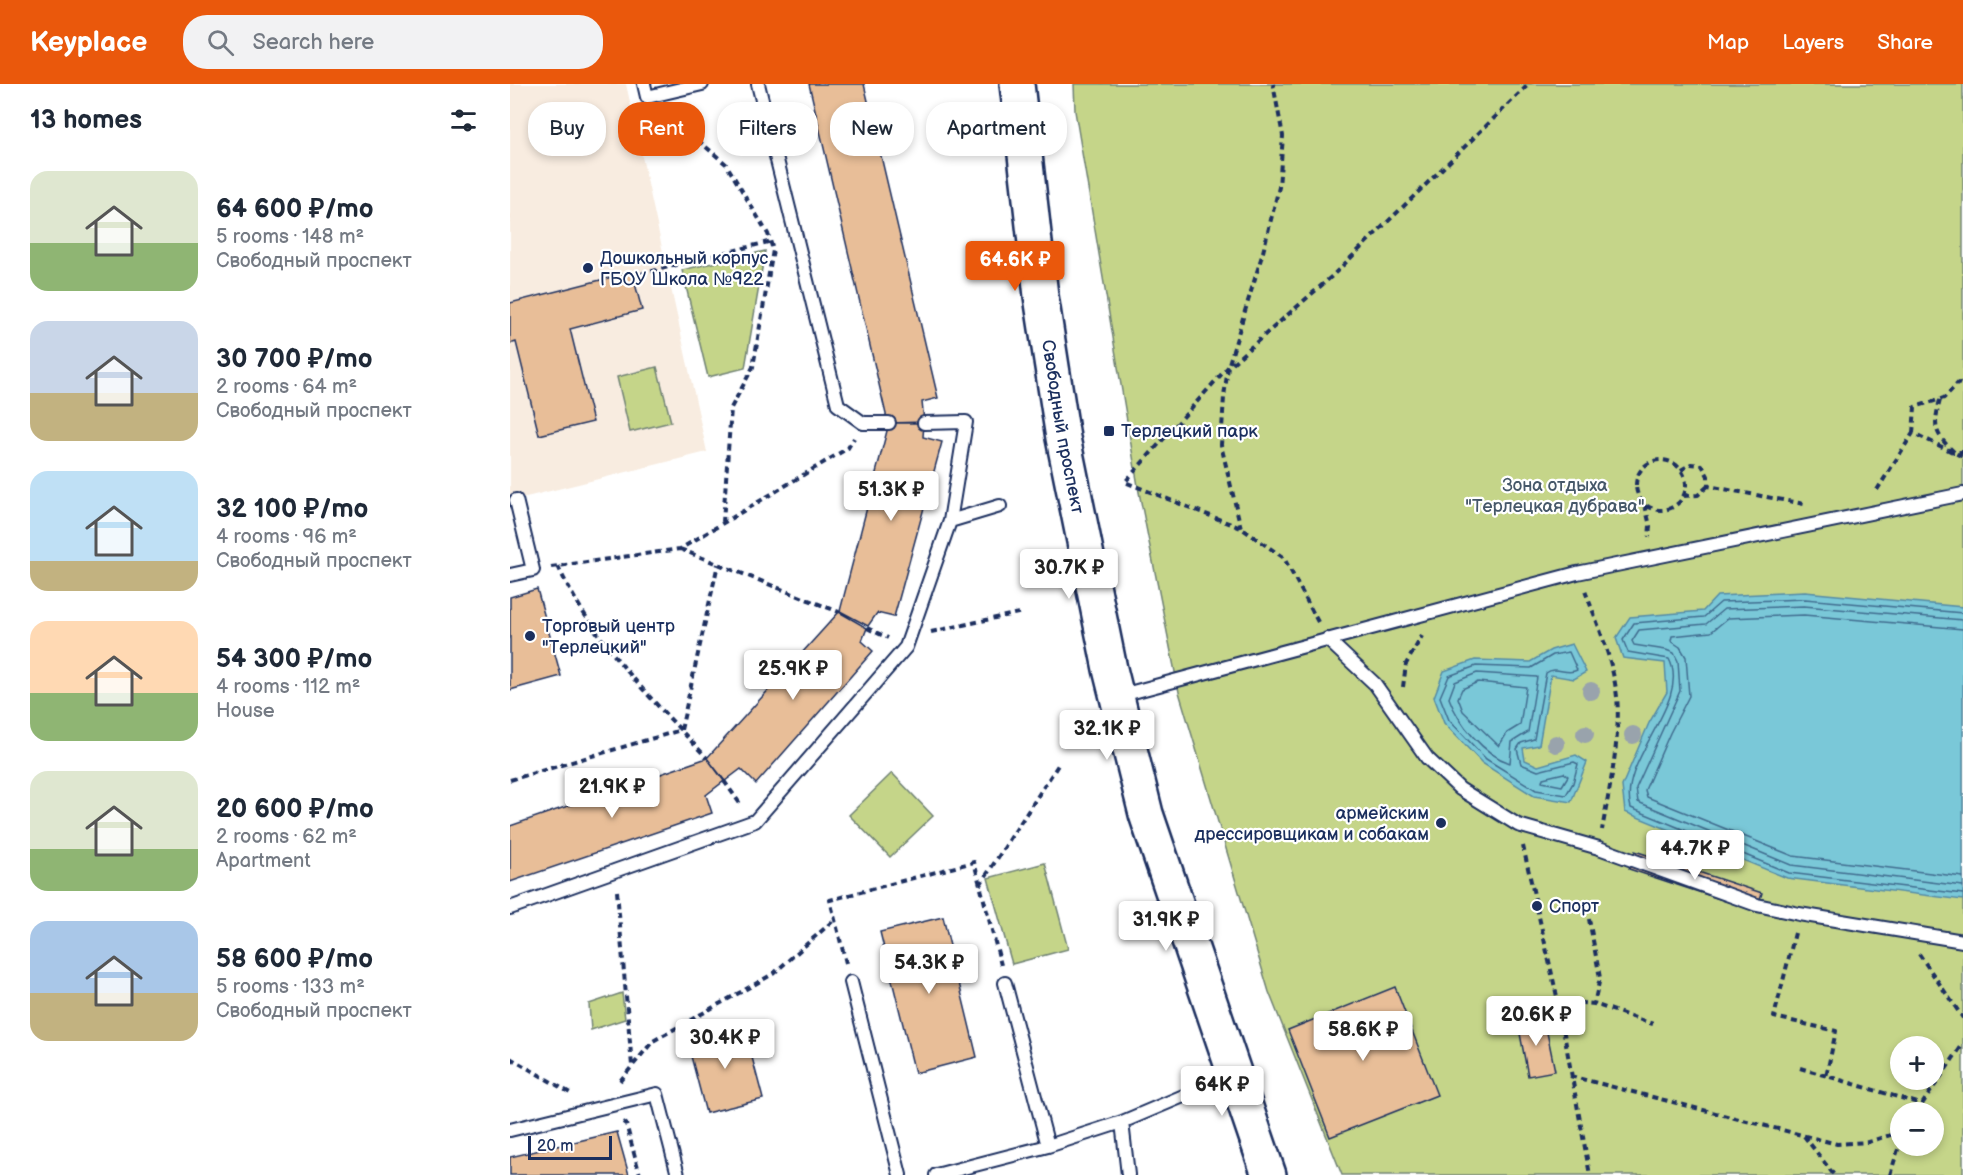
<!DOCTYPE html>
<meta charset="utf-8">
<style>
:root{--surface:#fff;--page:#f2f2f3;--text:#1f2937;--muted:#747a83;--accent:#ea580c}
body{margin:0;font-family:"Balsamiq Sans",sans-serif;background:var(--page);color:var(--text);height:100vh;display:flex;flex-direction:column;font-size:22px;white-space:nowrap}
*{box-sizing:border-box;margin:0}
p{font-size:20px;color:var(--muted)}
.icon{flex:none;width:33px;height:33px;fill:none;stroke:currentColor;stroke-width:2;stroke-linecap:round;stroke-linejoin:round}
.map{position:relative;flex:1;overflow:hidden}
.sheet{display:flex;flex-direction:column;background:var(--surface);width:510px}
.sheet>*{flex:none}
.top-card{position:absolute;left:18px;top:18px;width:570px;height:54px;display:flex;gap:12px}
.tools{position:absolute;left:1380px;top:952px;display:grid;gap:12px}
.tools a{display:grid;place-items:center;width:54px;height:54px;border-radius:50%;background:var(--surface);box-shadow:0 3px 9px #0003;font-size:30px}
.scale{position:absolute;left:18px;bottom:15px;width:84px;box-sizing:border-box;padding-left:6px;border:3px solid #1b2f5e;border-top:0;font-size:16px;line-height:21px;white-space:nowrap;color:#1b2f5e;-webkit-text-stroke:4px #fff;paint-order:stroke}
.price{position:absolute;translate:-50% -51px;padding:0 14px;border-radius:6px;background:#fff;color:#222;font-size:20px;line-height:39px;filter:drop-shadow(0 2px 3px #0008)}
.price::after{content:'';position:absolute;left:50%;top:36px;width:18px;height:14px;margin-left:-9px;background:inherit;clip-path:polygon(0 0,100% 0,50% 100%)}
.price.on{background:var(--accent);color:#fff}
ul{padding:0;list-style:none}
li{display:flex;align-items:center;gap:18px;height:150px;padding:0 30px}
li span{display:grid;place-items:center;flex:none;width:168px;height:120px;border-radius:18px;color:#555}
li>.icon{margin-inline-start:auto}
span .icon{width:72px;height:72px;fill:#fffc;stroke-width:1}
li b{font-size:26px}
h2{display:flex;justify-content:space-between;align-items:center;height:72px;padding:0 30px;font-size:26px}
.chip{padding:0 21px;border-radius:24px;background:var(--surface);box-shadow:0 3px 9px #0003;font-size:21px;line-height:54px}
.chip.on{background:var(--accent);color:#fff}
header{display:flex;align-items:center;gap:36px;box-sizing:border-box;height:84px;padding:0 30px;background:var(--accent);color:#fff}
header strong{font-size:28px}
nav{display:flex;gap:33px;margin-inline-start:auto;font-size:21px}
.search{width:420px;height:54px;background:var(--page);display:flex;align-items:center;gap:15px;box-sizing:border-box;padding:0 21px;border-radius:24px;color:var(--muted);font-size:22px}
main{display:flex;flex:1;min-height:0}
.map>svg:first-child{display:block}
.built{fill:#f8ece0}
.green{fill:#c5d589;stroke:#708274;stroke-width:1.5;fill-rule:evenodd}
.water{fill:#7ac8d8;stroke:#548ba7;stroke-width:1.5}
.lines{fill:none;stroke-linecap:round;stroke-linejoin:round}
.shore{stroke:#416c8f;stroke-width:1.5}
.building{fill:#e8be98;stroke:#1b2f5e;stroke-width:1.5}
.lane-casing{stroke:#1b2f5e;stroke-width:16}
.secondary-casing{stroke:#1b2f5e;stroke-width:38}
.path{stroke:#1b2f5e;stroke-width:4;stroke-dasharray:6 4.5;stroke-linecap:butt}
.lane{stroke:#fff;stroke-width:12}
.secondary{stroke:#fff;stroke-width:33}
.tree{fill:#99a3ac}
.poi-dot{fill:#1b2f5e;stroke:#fff;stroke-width:2}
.labels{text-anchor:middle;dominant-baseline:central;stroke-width:4.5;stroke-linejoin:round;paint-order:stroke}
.poi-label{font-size:18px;fill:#1b2f5e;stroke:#fff;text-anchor:start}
.street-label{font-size:18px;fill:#1b2f5e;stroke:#fff}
.park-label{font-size:18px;fill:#465869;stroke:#fff}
</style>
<header>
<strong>Keyplace</strong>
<div class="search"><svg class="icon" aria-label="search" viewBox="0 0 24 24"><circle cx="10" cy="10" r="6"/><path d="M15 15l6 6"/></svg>Search here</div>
<nav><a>Map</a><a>Layers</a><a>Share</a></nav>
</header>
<main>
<section class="sheet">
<h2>13 homes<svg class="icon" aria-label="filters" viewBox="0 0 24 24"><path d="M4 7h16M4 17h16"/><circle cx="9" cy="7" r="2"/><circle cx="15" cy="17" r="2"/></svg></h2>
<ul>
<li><span style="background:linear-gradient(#dfe7d0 60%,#8fb573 0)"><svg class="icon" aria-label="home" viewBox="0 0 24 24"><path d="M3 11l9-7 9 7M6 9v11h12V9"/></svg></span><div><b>64 600 ₽/mo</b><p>5 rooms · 148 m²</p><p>Свободный проспект</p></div></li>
<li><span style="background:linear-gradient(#c9d6e8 60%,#c2b280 0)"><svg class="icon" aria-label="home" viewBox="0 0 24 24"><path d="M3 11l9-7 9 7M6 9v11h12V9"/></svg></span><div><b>30 700 ₽/mo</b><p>2 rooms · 64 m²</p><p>Свободный проспект</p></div></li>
<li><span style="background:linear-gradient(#bfe0f5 75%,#c2b280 0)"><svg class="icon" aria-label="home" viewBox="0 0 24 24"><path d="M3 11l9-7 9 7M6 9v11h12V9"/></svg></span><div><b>32 100 ₽/mo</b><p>4 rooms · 96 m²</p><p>Свободный проспект</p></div></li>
<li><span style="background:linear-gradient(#ffd9b3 60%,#8fb573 0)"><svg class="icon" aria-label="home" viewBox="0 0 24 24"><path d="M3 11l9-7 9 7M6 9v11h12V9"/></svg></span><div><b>54 300 ₽/mo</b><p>4 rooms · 112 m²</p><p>House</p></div></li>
<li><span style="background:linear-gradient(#dfe7d0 65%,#8fb573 0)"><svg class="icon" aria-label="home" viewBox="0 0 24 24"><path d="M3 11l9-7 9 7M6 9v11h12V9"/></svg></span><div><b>20 600 ₽/mo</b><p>2 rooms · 62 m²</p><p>Apartment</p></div></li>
<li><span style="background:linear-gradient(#a9c7e8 60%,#c2b280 0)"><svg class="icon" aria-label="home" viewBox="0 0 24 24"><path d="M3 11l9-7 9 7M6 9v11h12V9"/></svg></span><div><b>58 600 ₽/mo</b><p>5 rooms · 133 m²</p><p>Свободный проспект</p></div></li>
</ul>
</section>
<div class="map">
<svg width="1453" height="1091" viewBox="0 0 1453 1091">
<rect width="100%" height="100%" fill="#fff"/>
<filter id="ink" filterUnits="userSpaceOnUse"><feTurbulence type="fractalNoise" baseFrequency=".0167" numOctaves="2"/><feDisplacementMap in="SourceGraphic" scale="12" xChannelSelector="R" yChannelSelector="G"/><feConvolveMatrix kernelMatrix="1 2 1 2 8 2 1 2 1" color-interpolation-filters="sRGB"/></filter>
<g filter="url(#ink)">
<path class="built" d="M0 0H116L197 368 0 417Z"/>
<path class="green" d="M564 0H1453V1091H832L759 908 669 608 629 408 565 27ZM1390 963H1424V996H1390ZM1390 1029H1424V1062H1390Z
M255 167 235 284 198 293 172 186Z
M147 283 161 338 120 348 107 293Z
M382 689 423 732 380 773 339 731Z
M535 779 558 865 502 880 478 794Z
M112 909 115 935 81 946 79 920Z"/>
<path class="water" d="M1295 508 1453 523V816L1277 794 1115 728 1112 702 1139 639 1157 608 1155 579 1113 574 1106 554 1120 533 1193 527 1207 512Z
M1062 560 1076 588 1064 595 1041 591 1029 661 1013 664 1015 676 1028 682 1066 671 1077 678 1061 718 1024 712 972 679 934 639 924 613 934 587 965 576 1020 578 1041 566Z"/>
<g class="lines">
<path class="shore" d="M1453 529 1295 515 1211 518 1194 533 1124 539 1113 556 1118 568 1159 575C1182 618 1107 677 1121 724L1279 789 1453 810
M1453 536 1294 522 1214 525 1196 540 1129 546 1122 557 1124 561 1156 566 1164 569 1168 577 1170 607 1126 704 1128 718 1281 781 1453 802
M1453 545 1294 531 1218 534 1201 548 1162 552 1161 557 1170 563 1176 573 1179 612 1160 649 1135 706 1137 713 1283 772 1453 793
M1059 568 1067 586C1057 592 1046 581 1036 589L1024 655 1011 659 1007 665 1011 680 1028 687 1064 678 1068 680 1063 699 1056 711 1026 706 976 675 939 636 930 613 939 592 966 582 1021 584 1043 571Z
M967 589 1027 593 1018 648 1002 658 1000 679C974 671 948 639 939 614L945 598Z
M968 598 1016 603 1010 641 997 649 989 662 953 627 948 614 952 605Z
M1054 689 1058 692 1052 702 1032 698 1033 694Z"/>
</g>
<path class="building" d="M299 0H354L428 314 412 318 414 338 378 339Z
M122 188 132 226 60 245 83 338 29 351 6 258 0 260V219Z
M379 339H414L413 353 432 358 384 533 367 529 358 542 330 527Z
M27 505 51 592 0 606V513Z
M329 528 357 544 352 557 363 567 246 700 231 685 215 697 197 674Z
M197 674 214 697 196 711 202 729 0 798V742Z
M1125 767 1252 809 1246 827 1119 785Z
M433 833 467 973 405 989 370 848Z
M885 903 927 1011 820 1053 778 946Z
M1034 934 1045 987 1018 992 1008 939Z
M234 943 253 1015 196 1029 177 957Z
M107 1048 119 1091H0V1073Z"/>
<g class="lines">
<defs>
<path id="lane" d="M134 0 137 13 192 0
M248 0 328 321 353 339H379
M414 339 456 338 440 437
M0 491 23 486 6 416
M817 555 865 600 917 674 950 705 1008 741 1089 764 1247 821 1289 830 1453 857
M608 612 1067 489 1453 410
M0 824 245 737 396 563 440 437 490 422
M341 898 390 1091
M495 899 538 1062
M612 1038 618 1091
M0 1046 147 1010 168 1091
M426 1091 538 1062 612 1038 723 991"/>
<g id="secondary">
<path id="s1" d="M507 0 531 212 553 354 600 585 636 730 759 1091"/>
</g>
</defs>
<use href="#lane" class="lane-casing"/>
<use href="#secondary" class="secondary-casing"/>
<path class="path" d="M156 29 216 80 258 150 263 166 243 283 221 324 213 438
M131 190 262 157
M1430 316C1423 343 1424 349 1444 368H1453
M1403 349 1405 323 1434 314 1448 299 1453 301
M1126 401a25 25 0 1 1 50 0a25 25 0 1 1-50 0Z
M1171 386 1181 380 1192 381 1198 392V402L1294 420
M1367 406 1403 349 1453 373
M1174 412 1188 411 1198 402
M1135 421 1140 442 1139 453
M731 444 711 361 714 313 718 283 753 168 769 103 773 52 763 0
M170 465 329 528
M48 482C82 557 141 614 197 674
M41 483 170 465 338 364 344 354
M1075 507C1088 540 1103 577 1107 613 1111 652 1099 707 1092 746
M808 538 774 474 731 444 615 398 718 283 821 193 1019 0
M357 544 378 554
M421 548 513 528
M893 603 896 580 912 552
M0 696 171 646 208 480
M214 697 231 721
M1013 762 1048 917 1080 1091
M470 801 548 681
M107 807 122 982
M1079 835 1090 894 1084 920
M1285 849 1264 933 1326 947 1316 993
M1409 870 1453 934
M336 879 320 816 464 778 491 881
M1048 917 1084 920 1143 940
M0 974 62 1010
M1290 984 1411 1020
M1060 992 1327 1060 1358 1058 1390 1048
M110 997 143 957 263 890 325 835
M1406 1029 1453 960
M113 1038 116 1040 130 1091
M1294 1052 1324 1091
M1380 1091 1390 1059"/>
<use href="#lane" class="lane"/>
<use href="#secondary" class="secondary"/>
</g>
<g class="tree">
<circle cx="1081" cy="607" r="9"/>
<circle cx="1075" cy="650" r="9"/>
<circle cx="1123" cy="651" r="9"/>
<circle cx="1046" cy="660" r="9"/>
</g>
</g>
<g class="poi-dot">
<circle cx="78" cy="184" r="6"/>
<rect x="593" y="341" width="12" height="12" rx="3"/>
<circle cx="20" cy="552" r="6"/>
<circle cx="931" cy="739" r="6"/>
<circle cx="1027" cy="822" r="6"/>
</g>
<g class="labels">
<g class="poi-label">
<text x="90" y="174">Дошкольный корпус<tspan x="90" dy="21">ГБОУ Школа №922</tspan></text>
<text x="611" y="347">Терлецкий парк</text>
<text x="32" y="542">Торговый центр<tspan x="32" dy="21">"Терлецкий"</tspan></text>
<text x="919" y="729" text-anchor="end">армейским<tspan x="919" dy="21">дрессировщикам и собакам</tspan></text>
<text x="1039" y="822">Спорт</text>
</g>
<g class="street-label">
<text stroke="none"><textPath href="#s1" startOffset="346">Свободный проспект</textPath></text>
</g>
<g class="park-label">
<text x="1045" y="401">Зона отдыха<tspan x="1045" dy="21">"Терлецкая дубрава"</tspan></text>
</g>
</g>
</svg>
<div class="tools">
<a>+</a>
<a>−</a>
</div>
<div class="scale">20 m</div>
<b class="price on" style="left:505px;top:208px">64.6K ₽</b>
<b class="price" style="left:381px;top:438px">51.3K ₽</b>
<b class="price" style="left:559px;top:516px">30.7K ₽</b>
<b class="price" style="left:283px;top:617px">25.9K ₽</b>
<b class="price" style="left:597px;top:677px">32.1K ₽</b>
<b class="price" style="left:102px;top:735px">21.9K ₽</b>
<b class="price" style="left:1185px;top:797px">44.7K ₽</b>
<b class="price" style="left:656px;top:868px">31.9K ₽</b>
<b class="price" style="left:419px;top:911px">54.3K ₽</b>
<b class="price" style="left:1026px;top:963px">20.6K ₽</b>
<b class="price" style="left:853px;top:978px">58.6K ₽</b>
<b class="price" style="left:215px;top:986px">30.4K ₽</b>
<b class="price" style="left:712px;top:1033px">64K ₽</b>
<div class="top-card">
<a class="chip">Buy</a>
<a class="chip on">Rent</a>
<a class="chip">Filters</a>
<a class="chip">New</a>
<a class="chip">Apartment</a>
</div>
</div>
</main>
